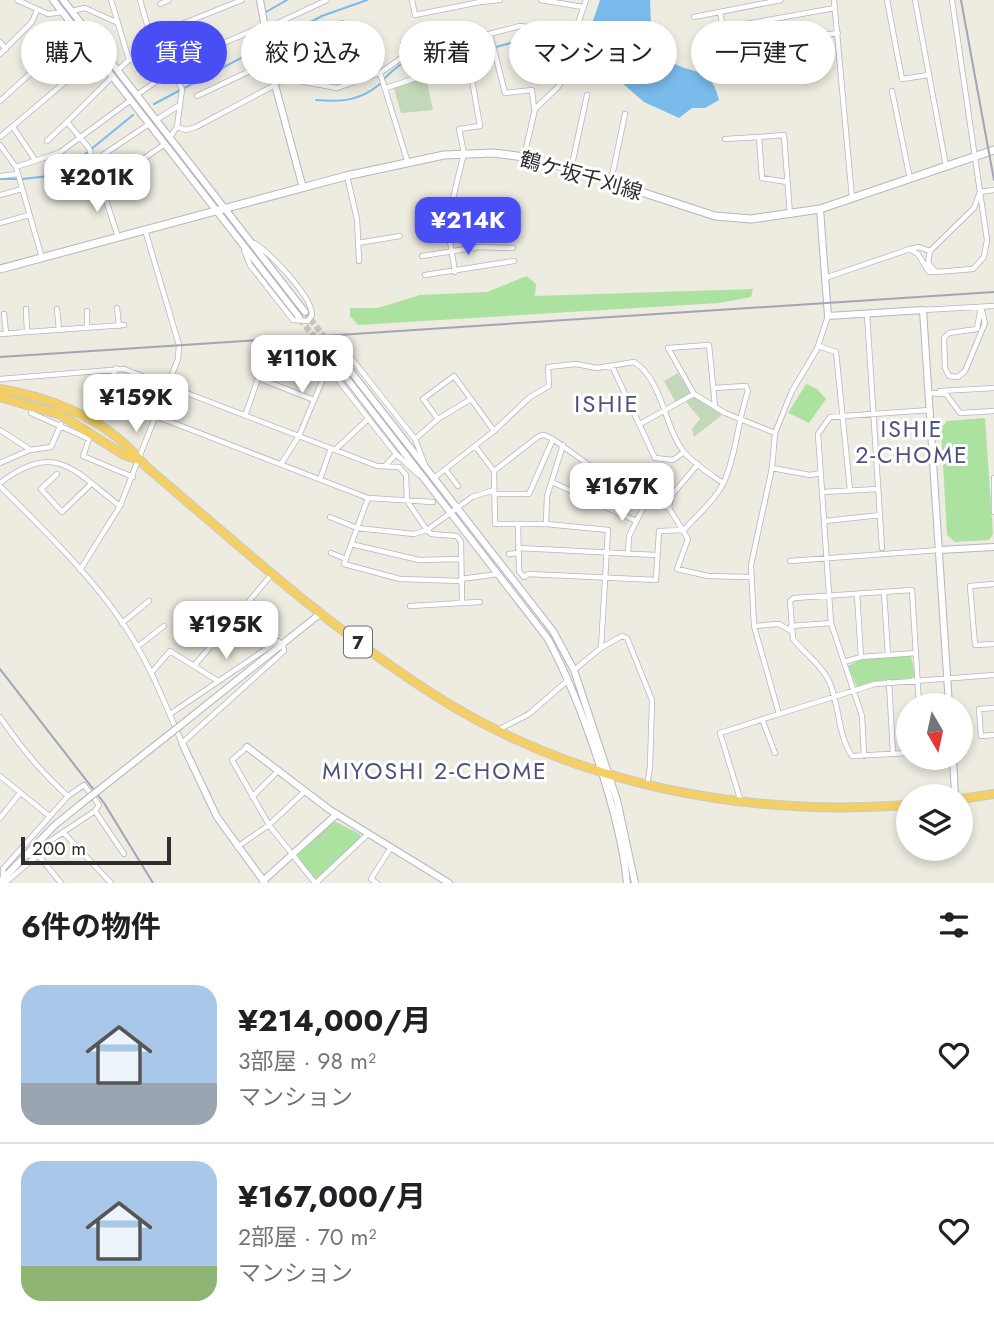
<!DOCTYPE html>
<html lang="ja">
<meta charset="utf-8">
<style>
:root{--surface:#fff;--page:#f2f2f2;--text:#202124;--muted:#757577;--line:#e0e0e0;--accent:#484df4}
body{margin:0;font-family:Jost,"Noto Sans JP",sans-serif;background:var(--page);color:var(--text);height:100vh;display:flex;flex-direction:column;font-size:26px;white-space:nowrap}
*{box-sizing:border-box;margin:0}
p{font-size:23px;color:var(--muted)}
.icon{flex:none;width:38px;height:38px;fill:none;stroke:currentColor;stroke-width:2;stroke-linecap:round;stroke-linejoin:round}
.map{position:relative;height:883px;overflow:hidden}
.drawer{display:flex;flex-direction:column;background:var(--surface);flex:1}
.drawer>*{flex:none}
.banner{position:absolute;left:21px;top:21px;width:952px;height:63px;display:flex;gap:14px}
.needle{width:46px;rotate:171deg}
.controls{position:absolute;left:896px;top:693px;display:grid;gap:14px}
.controls a{display:grid;place-items:center;width:77px;height:77px;border-radius:50%;background:var(--surface);box-shadow:0 4px 10px #0003;font-size:35px}
.scale{position:absolute;left:21px;bottom:18px;width:150px;box-sizing:border-box;padding-left:7px;border:4px solid #2e2e2e;border-top:0;font-size:19px;line-height:24px;white-space:nowrap;color:#2e2e2e;-webkit-text-stroke:5px #fff;paint-order:stroke}
.price{position:absolute;translate:-50% -60px;padding:0 16px;border-radius:14px;background:#fff;color:#222;font-size:23px;line-height:46px;filter:drop-shadow(0 2px 4px #0008)}
.price::after{content:'';position:absolute;left:50%;top:42px;width:21px;height:16px;margin-left:-10px;background:inherit;clip-path:polygon(0 0,100% 0,50% 100%)}
.price.selected{background:var(--accent);color:#fff}
ul{padding:0;list-style:none}
li{display:flex;align-items:center;gap:21px;height:175px;padding:0 21px}
li+li{border-top:2px solid var(--line)}
li span{display:grid;place-items:center;flex:none;width:196px;height:140px;border-radius:21px;color:#555}
li>.icon{margin-inline-start:auto}
span .icon{width:84px;height:84px;fill:#fffc;stroke-width:1}
li b{font-size:30px}
h2{display:flex;justify-content:space-between;align-items:center;height:84px;padding:0 21px;font-size:30px}
.tag{padding:0 24px;border-radius:32px;background:var(--surface);box-shadow:0 4px 10px #0003;font-size:24px;line-height:63px}
.tag.selected{background:var(--accent);color:#fff}
.map>svg:first-child{display:block}
.green{fill:#ace2a0}
.cemetery{fill:#c3d8b9}
.water{fill:#79bbeb}
.lines{fill:none;stroke-linecap:round;stroke-linejoin:round}
.stream{stroke:#79bbeb;stroke-width:2}
.tertiary-tunnel{stroke:#c8c5bd;stroke-width:6;stroke-dasharray:6 3;stroke-linecap:butt}
.minor-casing{stroke:#b4b5c0;stroke-width:6}
.tertiary-casing{stroke:#b4b5c0;stroke-width:8}
.secondary-casing{stroke:#b4b5c0;stroke-width:9}
.trunk-casing{stroke:#c9c9c9;stroke-width:10}
.minor{stroke:#fff;stroke-width:4.5}
.tertiary{stroke:#fff;stroke-width:6}
.secondary{stroke:#fff;stroke-width:7}
.trunk{stroke:#f3cf65;stroke-width:8}
.rail{stroke:#a4a3b7;stroke-width:2}
.tertiary-bridge-casing{stroke:#b4b5c0;stroke-width:8;stroke-linecap:butt}
.tertiary-bridge{stroke:#fff;stroke-width:6}
.labels{text-anchor:middle;dominant-baseline:central;stroke-width:6;stroke-linejoin:round;paint-order:stroke}
.shield{fill:#fff;stroke:#6d6d6d;stroke-width:2}
.shield-label{font-size:19px;font-weight:bold;fill:#2e2e2e}
.street-label{font-size:21px;fill:#2e2e2e;stroke:#fff}
.neighbourhood-label{font-size:23px;letter-spacing:2px;fill:#4f507e;stroke:#fff}
.quarter-label{font-size:24px;letter-spacing:2px;fill:#4f507e;stroke:#fff}
</style>
<div class="map">
<svg width="994" height="883" viewBox="0 0 994 883">
<rect width="100%" height="100%" fill="#eeebe1"/>
<path class="green" d="M527 276 536 284 535 296 753 289 751 297 719 303 358 325 350 316V308H378L420 295 487 292Z
M806 384 817 389 826 399 809 423 788 413Z
M985 418 993 534 989 540 955 542 947 535 941 428 947 421Z
M911 656 915 675 912 679 875 681 857 687 848 666 861 659Z
M334 821 360 834 361 838 317 878H313L298 859V854Z"/>
<path class="cemetery" d="M426 77 433 110 401 113 394 88Z
M678 373 691 394 676 403 664 381Z
M694 396 722 415 694 437 692 429 700 419 686 402Z"/>
<path class="water" d="M600 0H650L651 25 675 64C696 74 712 69 719 100L705 108H692L679 118 644 102 598 62 597 47 588 36Z"/>
<g class="lines">
<path class="stream" d="M266 12 287 0
M272 42 322 16 367 0
M581 43 590 42
M496 47 525 39 569 42
M385 78C425 35 448 73 490 52
M316 100C341 102 360 101 380 84
M154 104 264 46
M0 179H17
M22 179 49 176 68 168 133 115"/>
<path class="tertiary-tunnel" d="M305 312 336 352
M300 319 330 357"/>
<defs>
<path id="minor" d="M17 0 48 14 63 12
M111 0 129 60
M140 0 149 31 162 32
M412 0 415 15 480 2
M541 0 583 7
M834 0 852 198
M887 0 902 79 928 75
M915 0 946 166
M952 0 987 240 984 257 973 269 936 272 928 263 930 251 974 208 980 192
M480 2 500 0
M160 4 169 0
M71 11 85 8 116 22
M720 12 723 28 835 8
M694 17 781 0
M265 29 327 0
M43 30 69 60
M490 34 505 93 532 90 534 108
M0 42 6 49
M737 47 838 33
M269 50 342 23 355 59 334 65 285 56 271 59
M0 54 32 22 37 10
M171 66 265 25
M118 70 129 60 165 48
M112 77 67 122 89 148 118 237
M275 82 294 80 337 88 380 73
M386 88 428 74 470 68 480 126 459 129 464 153 447 223 455 272
M892 91 910 179
M137 95 172 70
M197 96 271 61
M0 101 58 48
M156 120 178 106
M13 127 35 160
M177 127 186 130 196 127 275 85
M0 137 96 56
M170 137 177 127 182 89 172 70 162 32 242 0
M725 139 759 137
M47 141 67 122
M0 145 16 167 42 258
M524 157 535 109 558 87 567 72 572 41 586 0
M407 160 380 73 404 56 403 44 489 34 520 26 575 33
M94 161 149 124
M16 167 59 153 131 100
M571 169 587 95
M0 176 18 174
M347 176 357 219 359 261
M611 181 625 114
M100 182 127 170 165 144
M787 182 762 178 759 137 784 135 790 215
M980 192 994 190
M0 195 22 189
M0 223 29 215
M358 243 400 236
M244 250 250 265 293 320 308 321 312 315C312 296 270 253 254 243
M911 250 918 254 929 272H936
M422 256 479 247 513 248
M425 275 514 261
M825 278 910 249 919 247 930 251
M981 307 985 323 965 371 958 377 949 376 945 368 944 338 949 333 977 329Z
M117 308 119 326
M26 309 27 332
M57 309 59 330
M923 310 994 306
M87 311V328
M4 314 6 333
M867 314 882 548
M0 334 124 325
M818 346 836 352 850 490
M612 366 655 458 673 460 684 452
M116 368 106 397 368 498 433 502
M258 378 314 400
M0 379 124 369 377 466 399 467 406 475 407 501 427 530 431 534 457 536 461 542 462 602
M940 391 994 388
M929 393 946 394 960 413 994 411
M715 406 709 345 668 348 694 394 725 413 775 433
M31 413 89 439 83 456 133 477
M245 416 262 367
M438 419 423 399 454 376 471 399
M640 424 694 394
M0 430 29 449
M415 439 438 419 471 399 494 431
M475 446 494 471 495 524H546L608 530 601 648 574 670
M335 450 368 419
M0 463 30 450 51 447 61 424
M281 464 299 436 328 367
M385 466 396 454
M772 468 810 475 821 473
M445 469 458 486
M494 471 539 436 544 435 553 439
M57 474 41 489 62 512 91 484
M419 475 396 454 328 367 324 357 332 348 344 349 415 439 425 465
M434 478 494 431 530 397 549 386 548 367 576 364 597 368 634 362C663 380 664 427 684 452 694 464 710 474 723 483
M994 478V512
M320 479 331 448
M552 482 636 521
M0 483C56 440 74 471 120 506
M0 486C43 529 100 584 131 636 152 670 166 706 182 743L284 651 283 645 278 641 170 714
M823 492 878 489
M494 494H529L553 439 626 492 669 508 688 539 677 569 708 576 749 577
M368 498 344 564 400 579 461 581
M669 508 671 496 698 464
M330 517 357 528 414 534 427 530 472 497 494 490
M825 521 880 515
M518 524 519 571 524 577 529 574 656 580 659 531 684 530C698 514 719 497 726 477 737 450 738 419 748 391L746 386 713 388
M546 524 547 496 563 445
M351 544 419 560 460 559
M518 548 656 555
M331 553 346 559
M628 553 629 536 647 500
M509 554 518 553
M790 561 939 550
M80 570 120 506 178 359 179 345 145 230
M461 579 498 574
M994 584 970 586 975 645 994 644
M884 592 888 655
M857 594 861 657
M410 606 480 602
M122 623 149 601
M754 626 779 624 791 631
M791 626 831 623
M137 647 164 626
M601 648 622 636 627 638 652 700 650 767 647 785
M844 662 861 657 916 653
M194 666 272 574
M152 672 170 651 218 681
M889 682 893 754
M994 708 979 709 981 736 994 735
M779 714 875 684 994 675
M0 717C20 746 41 773 68 796L3 869V878
M762 719 775 753
M498 730 529 714 567 681
M247 747 232 760 269 825 315 883
M908 753 852 756C837 734 840 705 829 681 820 663 805 654 793 639L790 601 794 598 912 590 919 705
M864 756 862 716 831 623 818 434 830 417 930 410
M0 776 48 815
M68 796 84 785 99 805 95 811
M252 797 279 770
M741 802 720 733 779 714 754 626 751 565 772 468 775 433 792 391 817 349 828 316
M0 818 20 793
M63 832 111 883
M237 847 269 825 305 791
M38 855 50 841 95 811 124 854
M5 883 38 855 61 883
M316 883 368 834
M377 883 371 879 390 849"/>
<path id="tertiary" d="M53 0 299 317
M63 0 305 312
M260 0 275 85 303 188
M820 209 828 316 923 310 949 705
M338 355 553 631 574 670 617 800 635 883
M331 358 548 639C581 701 620 813 627 883
M939 550 994 547
M181 725 321 613
M182 743 217 817 265 883
M247 747 330 810 449 883
M953 758 955 796
M263 881 337 814
M0 882 55 825 81 804"/>
<path id="secondary" d="M0 269 346 176 444 155 494 153 524 157 571 169 715 216 751 219 820 209 994 150"/>
<path id="trunk" d="M0 389C45 396 97 416 130 449 137 456 142 463 149 469 242 548 333 631 436 696 576 785 744 817 908 805
M0 397 61 415 124 455 139 460
M961 799 994 794"/>
</defs>
<use href="#minor" class="minor-casing"/>
<use href="#tertiary" class="tertiary-casing"/>
<use href="#secondary" class="secondary-casing"/>
<use href="#trunk" class="trunk-casing"/>
<use href="#minor" class="minor"/>
<use href="#tertiary" class="tertiary"/>
<use href="#secondary" class="secondary"/>
<use href="#trunk" class="trunk"/>
<path class="rail" d="M961 0 994 180
M0 357 994 292
M0 669 104 803 153 883"/>
<defs>
<path id="tertiary-bridge" d="M81 804 181 725"/>
</defs>
<use href="#tertiary-bridge" class="tertiary-bridge-casing"/>
<use href="#tertiary-bridge" class="tertiary-bridge"/>
</g>
<g class="labels">
<rect class="shield" x="344" y="626.5" width="28" height="31" rx="5"/>
<g class="shield-label">
<text x="358" y="642">7</text>
</g>
<g class="street-label">
<text transform="translate(581 176) rotate(16)">鶴ケ坂千刈線</text>
</g>
<g class="neighbourhood-label">
<text x="912" y="429">ISHIE<tspan x="912" dy="26">2-CHOME</tspan></text>
<text x="435" y="771">MIYOSHI 2-CHOME</text>
</g>
<g class="quarter-label">
<text x="607" y="403">ISHIE</text>
</g>
</g>
</svg>
<div class="controls">
<a><svg class="needle" viewBox="-14 -14 28 28"><path d="M0-13l5 13h-10z" fill="#e53935"/><path d="M0 13l5-13h-10z" fill="#757577"/></svg></a>
<a><svg class="icon" aria-label="layers" viewBox="0 0 24 24"><path d="M12 4l9 5-9 5-9-5zM3 14l9 5 9-5"/></svg></a>
</div>
<div class="scale">200 m</div>
<b class="price" style="left:97px;top:214px">¥201K</b>
<b class="price selected" style="left:468px;top:257px">¥214K</b>
<b class="price" style="left:302px;top:395px">¥110K</b>
<b class="price" style="left:136px;top:434px">¥159K</b>
<b class="price" style="left:622px;top:523px">¥167K</b>
<b class="price" style="left:226px;top:661px">¥195K</b>
<div class="banner">
<a class="tag">購入</a>
<a class="tag selected">賃貸</a>
<a class="tag">絞り込み</a>
<a class="tag">新着</a>
<a class="tag">マンション</a>
<a class="tag">一戸建て</a>
</div>
</div>
<section class="drawer">
<h2>6件の物件<svg class="icon" aria-label="filters" viewBox="0 0 24 24"><path d="M4 7h16M4 17h16"/><circle cx="9" cy="7" r="2"/><circle cx="15" cy="17" r="2"/></svg></h2>
<ul>
<li><span style="background:linear-gradient(#a9c7e8 70%,#9aa5b1 0)"><svg class="icon" aria-label="home" viewBox="0 0 24 24"><path d="M3 11l9-7 9 7M6 9v11h12V9"/></svg></span><div><b>¥214,000/月</b><p>3部屋 · 98 m²</p><p>マンション</p></div><svg class="icon" aria-label="heart" viewBox="0 0 24 24"><path d="M12 20l-8-8c-3-5 5-10 8-4 3-6 11-1 8 4z"/></svg></li>
<li><span style="background:linear-gradient(#a9c7e8 75%,#8fb573 0)"><svg class="icon" aria-label="home" viewBox="0 0 24 24"><path d="M3 11l9-7 9 7M6 9v11h12V9"/></svg></span><div><b>¥167,000/月</b><p>2部屋 · 70 m²</p><p>マンション</p></div><svg class="icon" aria-label="heart" viewBox="0 0 24 24"><path d="M12 20l-8-8c-3-5 5-10 8-4 3-6 11-1 8 4z"/></svg></li>
</ul>
</section>
